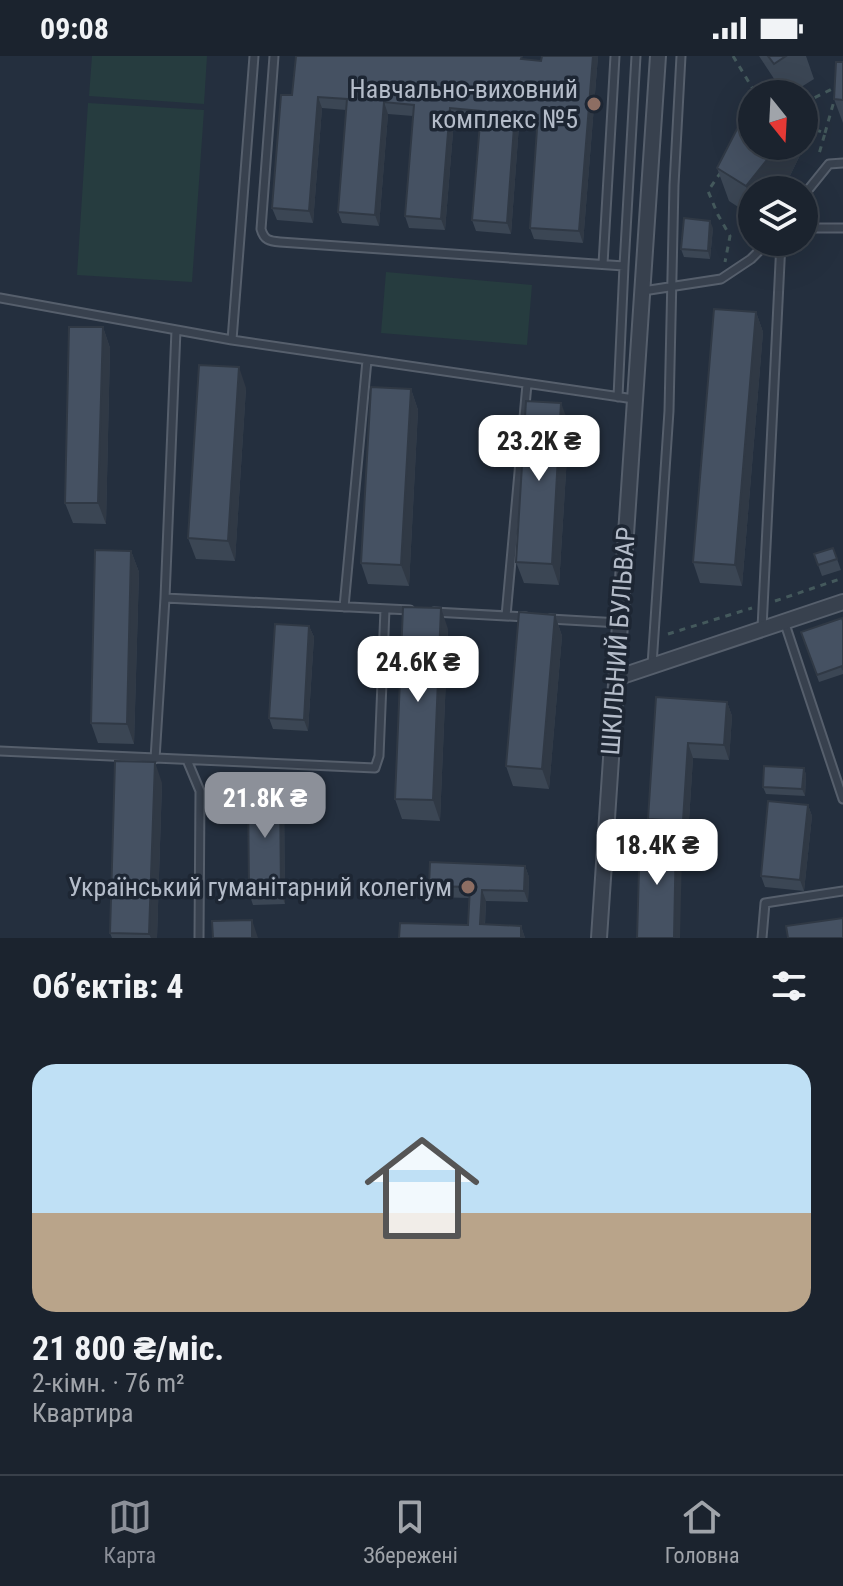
<!DOCTYPE html>
<html lang="uk">
<meta charset="utf-8">
<style>
:root{--surface:#1b232e;--page:#282f3a;--text:#f1f3f6;--muted:#a0a4aa;--line:#39404a;--accent:#8c9099}
body{margin:0;font-family:"Roboto Condensed",sans-serif;background:var(--page);color:var(--text);height:100vh;display:flex;flex-direction:column;font-size:30px;white-space:nowrap}
*{box-sizing:border-box;margin:0}
p{font-size:26px;color:var(--muted)}
.icon{flex:none;width:44px;height:44px;fill:none;stroke:currentColor;stroke-width:2;stroke-linecap:round;stroke-linejoin:round}
.map{position:relative;height:882px;overflow:hidden}
.drawer{display:flex;flex-direction:column;background:var(--surface);flex:1}
.drawer>*{flex:none}
.needle{width:52px;rotate:162deg}
.buttons{position:absolute;left:738px;top:24px;display:grid;gap:16px}
.buttons a{display:grid;place-items:center;width:80px;height:80px;border-radius:50%;background:var(--surface);box-shadow:0 8px 32px #0002,0 0 0 2px var(--line);font-size:40px}
.price{position:absolute;translate:-50% -68px;padding:0 18px;border-radius:16px;background:#fff;color:#222;font-size:26px;line-height:52px;filter:drop-shadow(0 2px 4px #0008)}
.price::after{content:'';position:absolute;left:50%;top:48px;width:24px;height:18px;margin-left:-12px;background:inherit;clip-path:polygon(0 0,100% 0,50% 100%)}
.price.current{background:var(--accent);color:#fff}
ul{padding:0;list-style:none}
li{display:grid;align-content:center;gap:16px;height:424px;padding:0 32px}
li+li{border-top:2px solid var(--line)}
li span{display:grid;place-items:center;height:248px;border-radius:24px;color:#555}
li>.icon{margin-inline-start:auto}
span .icon{width:144px;height:144px;fill:#fffc;stroke-width:1}
li b{font-size:34px}
h2{display:flex;justify-content:space-between;align-items:center;height:96px;padding:0 32px;font-size:34px}
.status{display:flex;justify-content:space-between;align-items:center;height:56px;padding:0 40px;background:var(--surface);direction:ltr}
.status svg{height:22px;fill:currentColor}
.menu{display:flex;justify-content:space-around;align-items:center;height:112px;border-top:2px solid var(--line);background:var(--surface);font-size:22px;color:var(--muted)}
.menu a{display:grid;justify-items:center;gap:4px}
.menu .current{color:var(--accent)}
.map>svg:first-child{display:block}
.green{fill:#263c3f}
.lines{fill:none;stroke-linecap:round;stroke-linejoin:round}
.service-casing{stroke:#565f6c;stroke-width:11}
.minor-casing{stroke:#565f6c;stroke-width:18}
.path{stroke:#44595c;stroke-width:3;stroke-dasharray:6 6;stroke-linecap:butt}
.service{stroke:#38414e;stroke-width:7}
.minor{stroke:#38414e;stroke-width:14}
.wall{fill:#3b4654}
.shaded-wall{fill:#303945}
.building{fill:#455162;stroke:#303945;stroke-width:2}
.education-dot{fill:#8d6e63;stroke:#1d2633;stroke-width:3}
.labels{text-anchor:middle;dominant-baseline:central;stroke-width:7;stroke-linejoin:round;paint-order:stroke}
.poi-label{font-size:26px;fill:#b4bcc9;stroke:#1d2633;text-anchor:end}
.street-label{font-size:26px;fill:#b4bcc9;stroke:#1d2633}
</style>
<div class="status"><b>09:08</b><svg viewBox="0 0 49 12"><path d="M0 12V9h3v3zM5 12V6h3v6zM10 12V3h3v9zM15 12V0h3v12zM26 1h20v11H26zM47 4h2v5h-2z"/></svg></div>
<div class="map">
<svg width="843" height="882" viewBox="0 0 843 882">
<rect width="100%" height="100%" fill="#242f3e"/>
<path class="green" d="M92 0H207L204 48 89 40Z
M88 47 204 54 192 226 77 219Z
M386 216 532 229 527 289 381 277Z"/>
<g class="lines">
<defs>
<path id="service" d="M274 0 261 173C264 184 269 185 280 186L624 210 618 341
M804 139 829 108 843 107
M804 172H843
M603 208 615 0
M624 210 636 0
M643 235 721 223 751 203 768 186
M0 242 232 284 634 343
M232 284 254 0
M165 542 410 554
M344 551 367 304
M434 556 526 561
M506 560 527 328
M550 563 620 567
M784 565 843 743
M762 572 781 186
M652 609 669 355 674 129 681 0
M0 695 375 712 379 700 385 553
M155 703 165 542 176 274
M187 704 200 735 199 882
M762 882 765 847 843 835"/>
<path id="minor" d="M616 622 843 546
M599 882 658 0"/>
</defs>
<use href="#service" class="service-casing"/>
<use href="#minor" class="minor-casing"/>
<path class="path" d="M733 0 756 38
M804 47 836 31
M804 70 825 77 819 98
M825 77 836 38
M721 116 708 135 718 159 730 180 725 206
M775 545 843 522
M668 578 752 552"/>
<use href="#service" class="service"/>
<use href="#minor" class="minor"/>
</g>
<path class="wall" d="M542 0H598L583 187 534 183 530 172 538 70 519 69 511 178 476 175 472 164 480 66 454 64 445 174 409 172 405 160 413 60 388 58 379 170 342 167 338 156 346 54 322 52 313 167 277 164 272 152 292 39 526 3 541 5Z
M759 0H806L814 23 790 38H784Z
M843 6V67L834 43Z
M804 91 786 128 752 134V160L729 145 717 112Z
M713 172 710 203 684 201 681 193Z
M756 256 763 276 742 530 700 527 693 506Z
M103 271 110 292 106 468 73 467 65 447Z
M246 332 235 505 196 503 188 482Z
M411 333 418 354 409 530 368 528 361 507Z
M569 368 559 529 524 527 516 506Z
M833 492 841 514 822 520 814 498Z
M131 495 139 516 134 688 98 687 91 667Z
M555 559 562 580 549 733 513 730 506 710Z
M843 565V618L819 626 801 576Z
M309 570 314 581 308 675 273 673 269 662Z
M448 573 440 765 402 763 395 743Z
M656 641 727 646 732 660 729 704 693 702 688 780 654 778 648 763Z
M804 712 806 719 805 740 766 738 763 731Z
M162 727 157 882H112L110 877Z
M284 742 285 848 253 849 249 837Z
M808 749 812 760 804 835 765 831 761 820Z
M525 810 529 821 528 846 486 845 485 869 521 870 525 882H399L468 869 469 842 433 841 429 830Z"/>
<path class="shaded-wall" d="M593 0H598L583 187 579 175Z
M318 41 322 52 313 167 309 155Z
M384 46 388 58 379 170 375 159Z
M450 52 454 64 445 174 441 163Z
M515 57 519 69 511 178 507 167Z
M776 90H804V91L786 128 781 134H752V148L746 130Z
M710 165 713 172 710 203 708 195Z
M756 256 763 276 742 530 735 509Z
M103 271 110 292 106 468 98 447Z
M239 311 246 332 235 505 228 485Z
M411 333 418 354 409 530 401 509Z
M561 347 569 368 559 529 552 508Z
M131 495 139 516 134 688 127 668Z
M441 552 448 573 440 765 433 744Z
M555 559 562 580 549 733 542 713Z
M309 570 314 581 308 675 304 664Z
M727 646 732 660 729 704 724 689Z
M688 687 693 702 688 780 683 765Z
M155 706 162 727 157 882H151L149 878Z
M804 712 806 719 805 740 802 733Z
M280 730 284 742 285 848 281 837Z
M808 749 812 760 804 835 800 824Z
M676 780 682 795 680 882H674Z
M525 810 529 821 528 846 524 835Z
M482 834 486 845 484 880 480 868Z
M252 864 258 882H252Z
M521 870 525 882H521Z"/>
<path class="building" d="M296 0H522L521 3 541 5 542 0H593L579 175 530 172 538 59 515 57 507 167 472 164 481 55 450 52 441 163 405 160 414 49 384 46 375 159 338 156 347 43 318 41 309 155 272 152 281 39H292Z
M768 0H786L774 8Z
M836 6H843V44L834 43Z
M752 55V90H776L774 95 746 130 717 112 737 73Z
M684 162 710 165 708 195 681 193Z
M714 253 756 256 735 509 693 506Z
M69 271H103L98 447H65Z
M199 309 239 311 228 485 188 482Z
M371 331 411 333 401 509 361 507Z
M526 345 561 347 552 508 516 506Z
M833 492 837 503 818 509 814 498Z
M95 494 131 495 127 668 91 667Z
M403 551 441 552 433 744 395 743Z
M519 556 555 559 542 713 506 710Z
M842 562 843 565V614L842 610 817 619 801 576Z
M275 568 309 570 304 664 269 662Z
M656 641 727 646 724 689 688 687 683 765 648 763Z
M115 705 155 706 149 878 110 877Z
M764 710 804 712 802 733 763 731Z
M280 730 281 837H249L248 731Z
M768 745 808 749 800 824 761 820Z
M640 779 676 780 674 882H637Z
M430 806 525 810 524 835 482 834 480 868 521 870V882H399L400 867 468 869 470 831 429 830Z
M843 862V882H788L786 870Z
M252 864V882H213L212 865Z"/>
<g class="education-dot">
<circle cx="594" cy="48" r="8"/>
<circle cx="468" cy="831" r="8"/>
</g>
<g class="labels">
<g class="poi-label">
<text x="578" y="33">Навчально-виховний<tspan x="578" dy="30">комплекс №5</tspan></text>
<text x="452" y="831">Український гуманітарний колегіум</text>
</g>
<g class="street-label">
<text transform="translate(618 585) rotate(-86)">ШКІЛЬНИЙ БУЛЬВАР</text>
</g>
</g>
</svg>
<div class="buttons">
<a><svg class="needle" viewBox="-14 -14 28 28"><path d="M0-13l5 13h-10z" fill="#e53935"/><path d="M0 13l5-13h-10z" fill="#a0a4aa"/></svg></a>
<a><svg class="icon" aria-label="layers" viewBox="0 0 24 24"><path d="M12 4l9 5-9 5-9-5zM3 14l9 5 9-5"/></svg></a>
</div>
<b class="price" style="left:539px;top:427px">23.2K ₴</b>
<b class="price" style="left:418px;top:648px">24.6K ₴</b>
<b class="price current" style="left:265px;top:784px">21.8K ₴</b>
<b class="price" style="left:657px;top:831px">18.4K ₴</b>
</div>
<section class="drawer">
<h2>Об’єктів: 4<svg class="icon" aria-label="filters" viewBox="0 0 24 24"><path d="M4 7h16M4 17h16"/><circle cx="9" cy="7" r="2"/><circle cx="15" cy="17" r="2"/></svg></h2>
<ul>
<li><span style="background:linear-gradient(#bfe0f5 60%,#b9a48a 0)"><svg class="icon" aria-label="home" viewBox="0 0 24 24"><path d="M3 11l9-7 9 7M6 9v11h12V9"/></svg></span><div><b>21 800 ₴/міс.</b><p>2-кімн. · 76 m²</p><p>Квартира</p></div></li>
</ul>
</section>
<nav class="menu">
<a class="current"><svg class="icon" aria-label="map" viewBox="0 0 24 24"><path d="M3 6l6-2 6 2 6-2v14l-6 2-6-2-6 2zM9 4v14M15 6v14"/></svg>Карта</a>
<a><svg class="icon" aria-label="saved" viewBox="0 0 24 24"><path d="M7 4h10v16l-5-4-5 4z"/></svg>Збережені</a>
<a><svg class="icon" aria-label="home" viewBox="0 0 24 24"><path d="M3 11l9-7 9 7M6 9v11h12V9"/></svg>Головна</a>
</nav>
